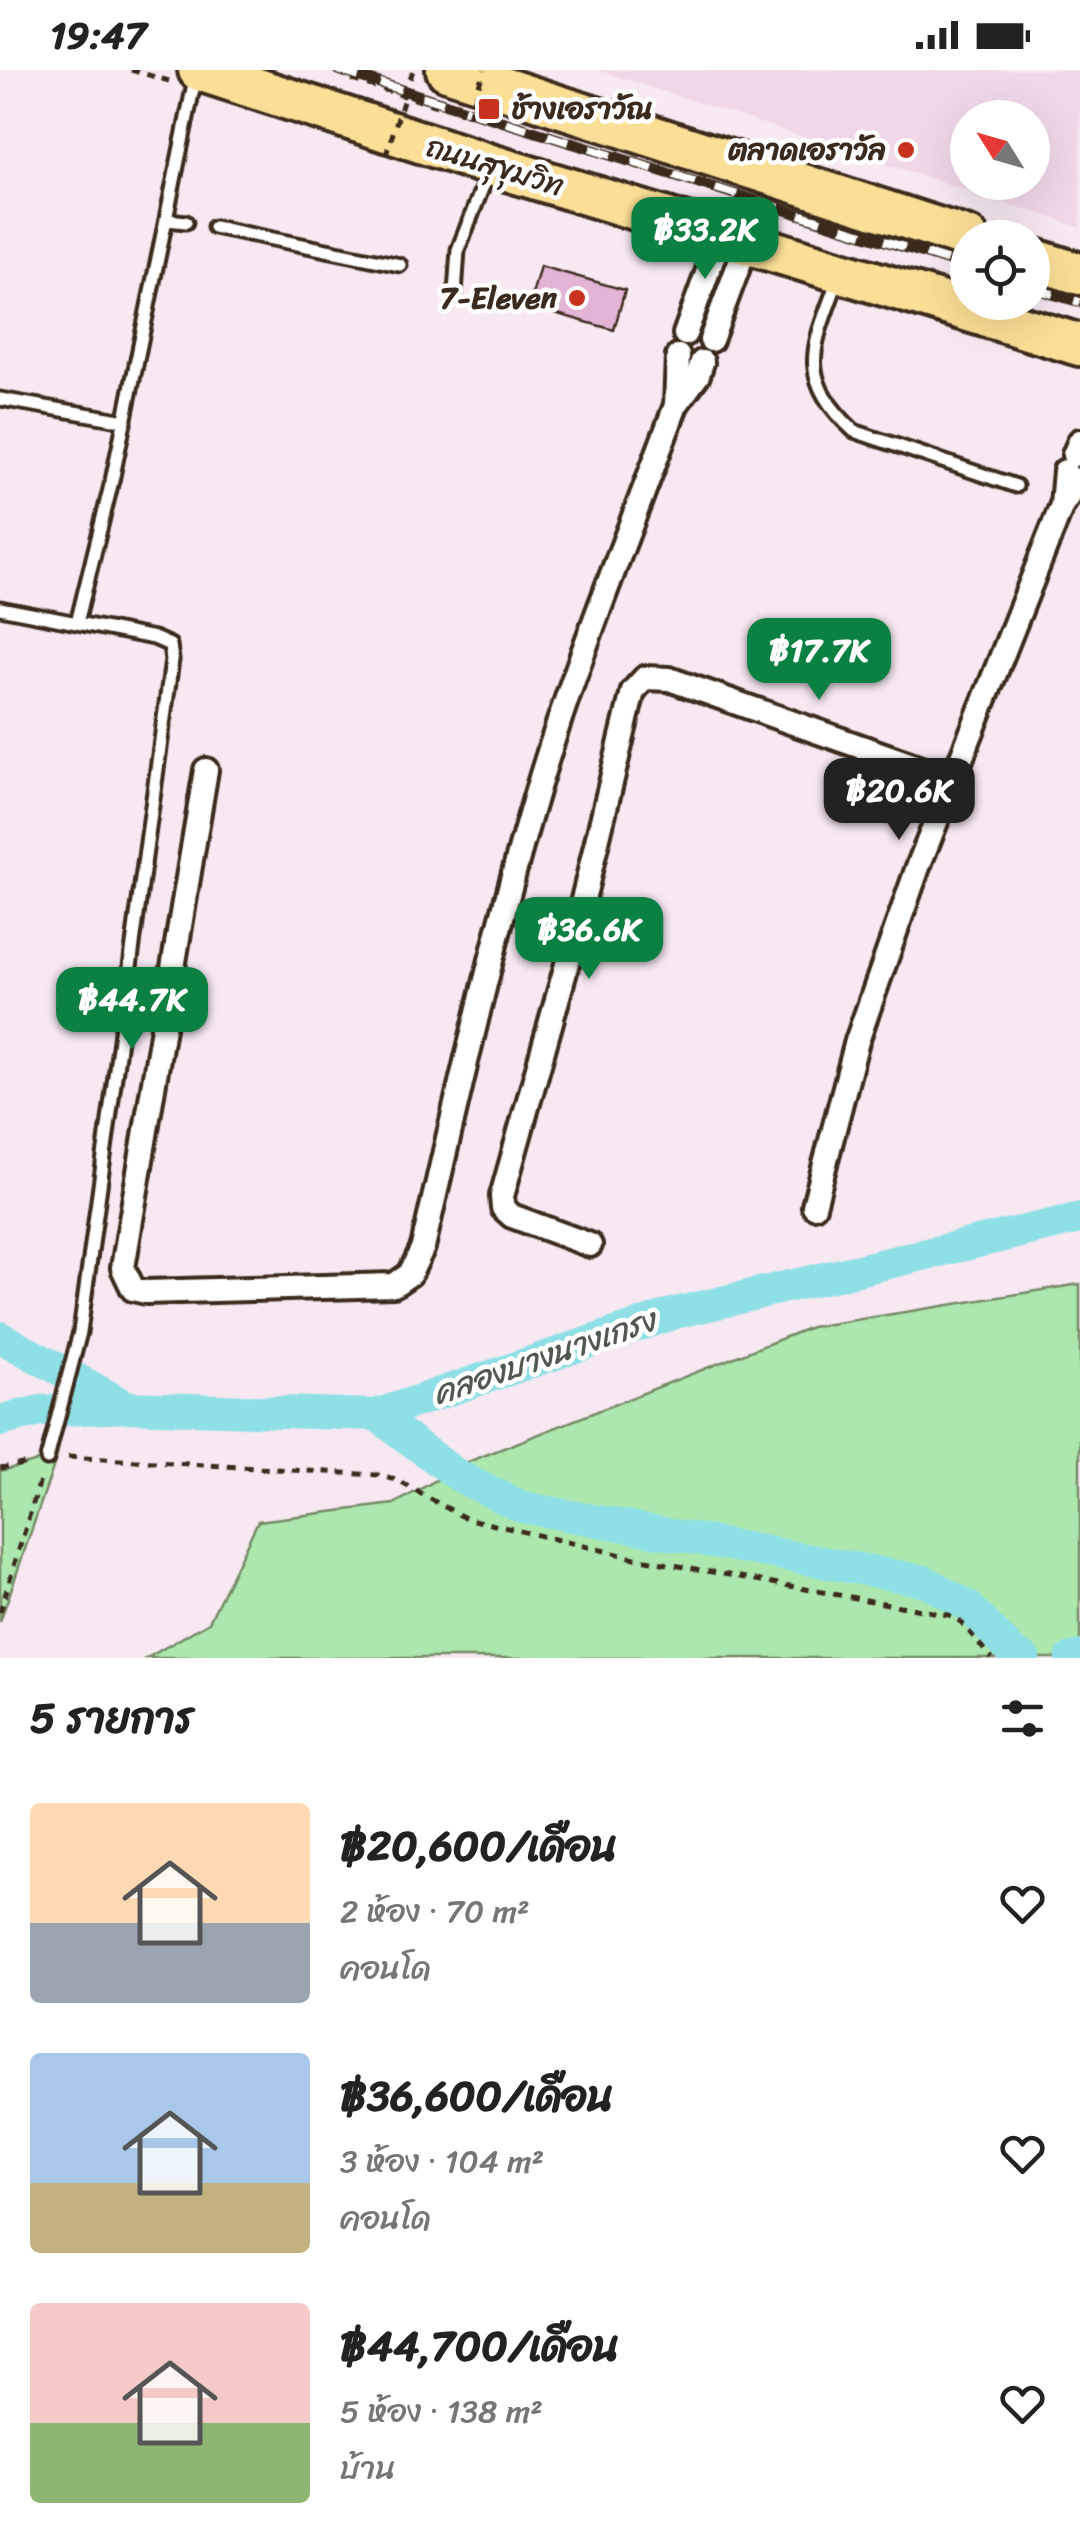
<!DOCTYPE html>
<html lang="th">
<meta charset="utf-8">
<style>
:root{--surface:#fff;--page:#f2f2f2;--text:#222;--muted:#767676;--accent:#0b8043}
body{margin:0;font-family:Sriracha,"Playpen Sans Thai",sans-serif;background:var(--page);color:var(--text);height:100vh;display:flex;flex-direction:column;font-size:38px;white-space:nowrap}
*{box-sizing:border-box;margin:0}
p{font-size:32px;color:var(--muted)}
.icon{flex:none;width:55px;height:55px;fill:none;stroke:currentColor;stroke-width:2;stroke-linecap:round;stroke-linejoin:round}
.map{position:relative;height:1588px;overflow:hidden}
.sheet{display:flex;flex-direction:column;background:var(--surface);flex:1}
.sheet>*{flex:none}
.needle{width:65px;rotate:307deg}
.tools{position:absolute;left:950px;top:30px;display:grid;gap:20px}
.tools a{display:grid;place-items:center;width:100px;height:100px;border-radius:50%;background:var(--surface);box-shadow:0 10px 40px #0002;font-size:50px}
.price{position:absolute;translate:-50% -85px;padding:0 22px;border-radius:20px;background:var(--accent);color:#fff;font-size:32px;line-height:65px;filter:drop-shadow(0 2px 5px #0008)}
.price::after{content:'';position:absolute;left:50%;top:60px;width:30px;height:22px;margin-left:-15px;background:inherit;clip-path:polygon(0 0,100% 0,50% 100%)}
.price.current{background:#222;color:#fff}
ul{padding:0;list-style:none}
li{display:flex;align-items:center;gap:30px;height:250px;padding:0 30px}
li span{display:grid;place-items:center;flex:none;width:280px;height:200px;border-radius:10px;color:#555}
li>.icon{margin-inline-start:auto}
span .icon{width:120px;height:120px;fill:#fffc;stroke-width:1}
li b{font-size:42px}
h2{display:flex;justify-content:space-between;align-items:center;height:120px;padding:0 30px;font-size:42px}
.status{display:flex;justify-content:space-between;align-items:center;height:70px;padding:0 50px;background:var(--surface);direction:ltr}
.status svg{height:28px;fill:currentColor}
.map>svg:first-child{display:block}
.built{fill:#f1d8e9;fill-rule:evenodd}
.green{fill:#ace8ae;stroke:#748966;stroke-width:2.5}
.lines{fill:none;stroke-linecap:round;stroke-linejoin:round}
.canal{stroke:#8fe0e6;stroke-width:32}
.building{fill:#e3b4d5;stroke:#3b2a1e;stroke-width:2.5}
.service-casing{stroke:#3b2a1e;stroke-width:19}
.minor-casing{stroke:#3b2a1e;stroke-width:30}
.trunk-casing{stroke:#3b2a1e;stroke-width:48}
.path{stroke:#3b2a1e;stroke-width:5;stroke-dasharray:8 8;stroke-linecap:butt}
.service{stroke:#fff;stroke-width:11}
.minor{stroke:#fff;stroke-width:22}
.trunk{stroke:#fbdf96;stroke-width:40}
.rail-casing{stroke:#3b2a1e;stroke-width:11}
.rail{stroke:#fff;stroke-width:8;stroke-dasharray:22;stroke-linecap:butt}
.path-bridge{stroke:#3b2a1e;stroke-width:5;stroke-dasharray:8 8;stroke-linecap:butt}
.poi-dot{fill:#c8321e;stroke:#fff;stroke-width:4}
.labels{text-anchor:middle;dominant-baseline:central;stroke-width:9;stroke-linejoin:round;paint-order:stroke}
.poi-label{font-size:30px;font-weight:bold;fill:#3b2a1e;stroke:#fff;text-anchor:end}
.street-label{font-size:30px;fill:#3b2a1e;stroke:#fff}
.water-label{font-size:32px;font-style:italic;fill:#505850;stroke:#fff}
</style>
<div class="status"><b>19:47</b><svg viewBox="0 0 49 12"><path d="M0 12V9h3v3zM5 12V6h3v6zM10 12V3h3v9zM15 12V0h3v12zM26 1h20v11H26zM47 4h2v5h-2z"/></svg></div>
<div class="map">
<svg width="1080" height="1588" viewBox="0 0 1080 1588">
<rect width="100%" height="100%" fill="#f7e8f2"/>
<filter id="ink" filterUnits="userSpaceOnUse"><feTurbulence type="fractalNoise" baseFrequency=".01" numOctaves="2"/><feDisplacementMap in="SourceGraphic" scale="20" xChannelSelector="R" yChannelSelector="G"/><feConvolveMatrix kernelMatrix="1 2 1 2 8 2 1 2 1" color-interpolation-filters="sRGB"/></filter>
<g filter="url(#ink)">
<path class="built" d="M598 0H1080V157ZM968 48H1032V112H968Z"/>
<path class="green" d="M1080 1214V1588H147L209 1552 258 1451 394 1434 468 1392 811 1257Z
M57 1386 0 1552V1401Z"/>
<g class="lines">
<path class="canal" d="M0 1267 128 1337
M376 1345 460 1407 522 1437 925 1511 969 1537 1013 1583 1024 1588
M0 1351 40 1341 128 1337 376 1345 675 1243 1080 1148
M1071 1588 1080 1586"/>
</g>
<path class="building" d="M540 196 625 220 614 260 529 236Z"/>
<g class="lines">
<defs>
<path id="service" d="M168 150 186 152
M214 157 400 195
M838 209C814 276 794 305 854 361L1016 416
M455 223 458 180 488 103
M0 329 125 351
M0 538 77 553
M47 1389 80 1262 172 590 170 575 154 568 77 553 112 411 196 4"/>
<path id="minor" d="M685 264 721 165
M711 270 747 173
M678 286 676 335 698 305 702 292
M1074 385 1080 371
M1065 401 1062 435 1080 409
M206 700 123 1198 133 1219 146 1222 394 1215 410 1204 423 1177C458 1024 493 871 537 721 576 590 629 463 676 335
M814 1136 857 971 918 797 1062 435
M590 1175 512 1146 503 1138 502 1126 571 880 633 621 645 608 669 609 952 709"/>
<path id="trunk" d="M199 0 491 95 1080 275
M447 0 968 168
M1032 189 1080 204"/>
</defs>
<use href="#service" class="service-casing"/>
<use href="#minor" class="minor-casing"/>
<use href="#trunk" class="trunk-casing"/>
<path class="path" d="M131 0 169 11
M352 10 437 36
M68 1387 378 1405 396 1410 465 1448 635 1488 949 1545 961 1552 991 1588
M0 1398 28 1393
M0 1542 41 1407"/>
<use href="#service" class="service"/>
<use href="#minor" class="minor"/>
<use href="#trunk" class="trunk"/>
<defs>
<path id="rail" d="M338 0 968 197
M1032 218 1080 232"/>
</defs>
<use href="#rail" class="rail-casing"/>
<use href="#rail" class="rail"/>
<path class="path-bridge" d="M469 46 484 0
M386 85 413 0"/>
</g>
</g>
<g class="poi-dot">
<rect x="477" y="27" width="24" height="24" rx="5"/>
<circle cx="906" cy="80" r="10"/>
<circle cx="577" cy="228" r="10"/>
</g>
<g class="labels">
<g class="poi-label">
<text x="512" y="39" text-anchor="start">ช้างเอราวัณ</text>
<text x="886" y="80">ตลาดเอราวัล</text>
<text x="557" y="228">7-Eleven</text>
</g>
<g class="street-label">
<text transform="translate(495 96) rotate(17)">ถนนสุขุมวิท</text>
</g>
<g class="water-label">
<text transform="translate(544 1287) rotate(-19)">คลองบางนางเกรง</text>
</g>
</g>
</svg>
<div class="tools">
<a><svg class="needle" viewBox="-14 -14 28 28"><path d="M0-13l5 13h-10z" fill="#e53935"/><path d="M0 13l5-13h-10z" fill="#767676"/></svg></a>
<a><svg class="icon" aria-label="locate" viewBox="0 0 24 24"><circle cx="12" cy="12" r="6"/><path d="M12 2v4M12 18v4M2 12h4M18 12h4"/></svg></a>
</div>
<b class="price" style="left:705px;top:212px">฿33.2K</b>
<b class="price" style="left:819px;top:633px">฿17.7K</b>
<b class="price current" style="left:899px;top:773px">฿20.6K</b>
<b class="price" style="left:589px;top:912px">฿36.6K</b>
<b class="price" style="left:132px;top:982px">฿44.7K</b>
</div>
<section class="sheet">
<h2>5 รายการ<svg class="icon" aria-label="filters" viewBox="0 0 24 24"><path d="M4 7h16M4 17h16"/><circle cx="9" cy="7" r="2"/><circle cx="15" cy="17" r="2"/></svg></h2>
<ul>
<li><span style="background:linear-gradient(#ffd9b3 60%,#9aa5b1 0)"><svg class="icon" aria-label="home" viewBox="0 0 24 24"><path d="M3 11l9-7 9 7M6 9v11h12V9"/></svg></span><div><b>฿20,600/เดือน</b><p>2 ห้อง · 70 m²</p><p>คอนโด</p></div><svg class="icon" aria-label="heart" viewBox="0 0 24 24"><path d="M12 20l-8-8c-3-5 5-10 8-4 3-6 11-1 8 4z"/></svg></li>
<li><span style="background:linear-gradient(#a9c7e8 65%,#c2b280 0)"><svg class="icon" aria-label="home" viewBox="0 0 24 24"><path d="M3 11l9-7 9 7M6 9v11h12V9"/></svg></span><div><b>฿36,600/เดือน</b><p>3 ห้อง · 104 m²</p><p>คอนโด</p></div><svg class="icon" aria-label="heart" viewBox="0 0 24 24"><path d="M12 20l-8-8c-3-5 5-10 8-4 3-6 11-1 8 4z"/></svg></li>
<li><span style="background:linear-gradient(#f6c9c9 60%,#8fb573 0)"><svg class="icon" aria-label="home" viewBox="0 0 24 24"><path d="M3 11l9-7 9 7M6 9v11h12V9"/></svg></span><div><b>฿44,700/เดือน</b><p>5 ห้อง · 138 m²</p><p>บ้าน</p></div><svg class="icon" aria-label="heart" viewBox="0 0 24 24"><path d="M12 20l-8-8c-3-5 5-10 8-4 3-6 11-1 8 4z"/></svg></li>
</ul>
</section>
